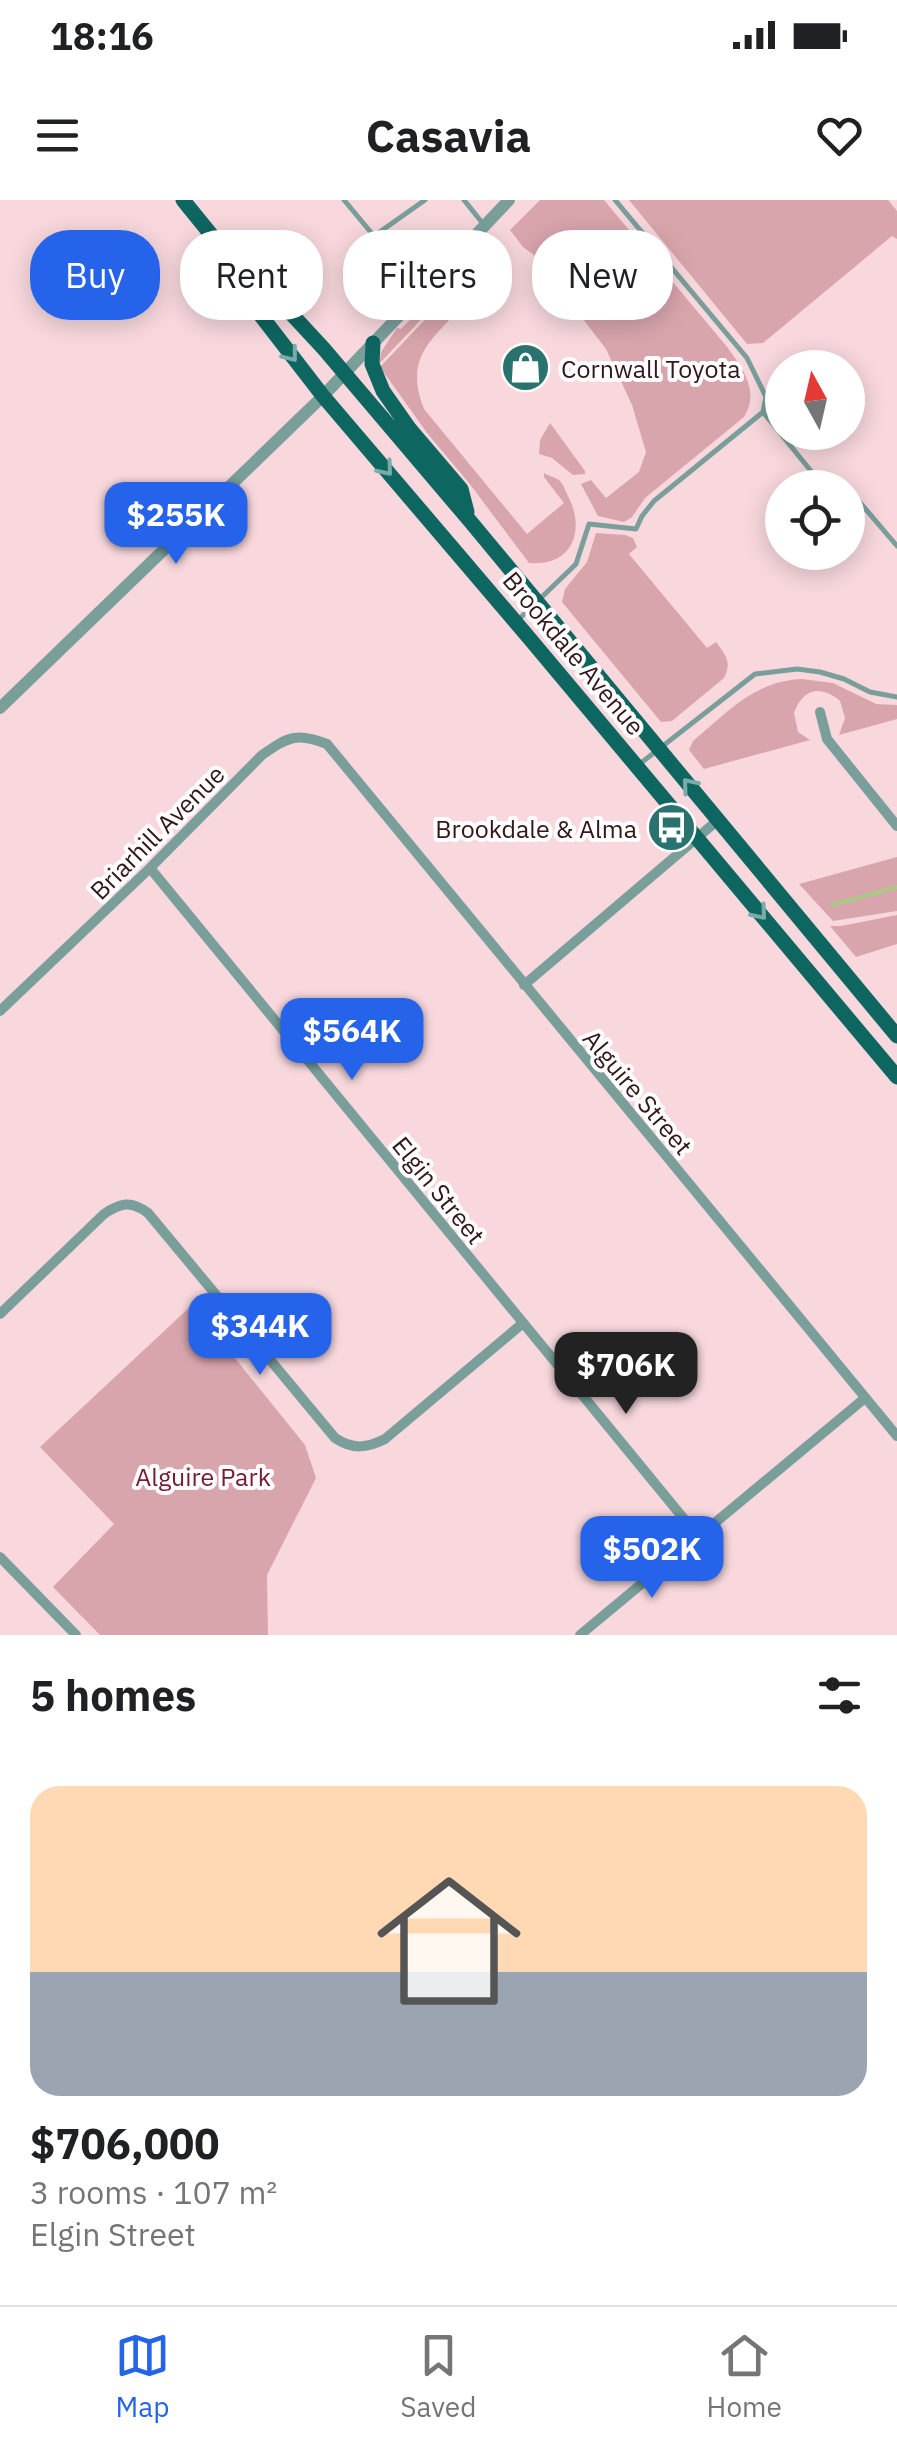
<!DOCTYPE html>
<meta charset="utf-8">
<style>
:root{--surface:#fff;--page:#f6f6f6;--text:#202124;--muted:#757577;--line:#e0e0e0;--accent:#2563eb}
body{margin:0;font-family:"IBM Plex Sans",sans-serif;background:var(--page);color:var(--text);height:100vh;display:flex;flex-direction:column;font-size:38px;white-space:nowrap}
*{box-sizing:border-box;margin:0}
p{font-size:32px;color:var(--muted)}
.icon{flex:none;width:55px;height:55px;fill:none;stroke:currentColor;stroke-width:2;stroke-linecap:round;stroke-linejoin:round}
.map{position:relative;height:1435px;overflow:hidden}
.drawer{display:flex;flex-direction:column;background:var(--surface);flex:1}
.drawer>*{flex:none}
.top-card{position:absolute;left:30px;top:30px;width:838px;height:90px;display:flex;gap:20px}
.needle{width:65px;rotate:352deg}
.controls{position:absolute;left:765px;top:150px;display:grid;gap:20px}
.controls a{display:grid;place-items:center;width:100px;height:100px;border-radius:50%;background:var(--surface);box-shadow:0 5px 25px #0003;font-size:50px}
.price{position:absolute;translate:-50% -85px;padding:0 22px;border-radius:20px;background:var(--accent);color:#fff;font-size:32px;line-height:65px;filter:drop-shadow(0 2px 5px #0008)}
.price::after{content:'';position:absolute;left:50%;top:60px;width:30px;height:22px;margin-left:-15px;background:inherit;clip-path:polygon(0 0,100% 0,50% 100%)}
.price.current{background:#222;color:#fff}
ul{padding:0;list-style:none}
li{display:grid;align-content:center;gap:20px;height:530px;padding:0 30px}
li span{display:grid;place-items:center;height:310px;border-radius:30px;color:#555}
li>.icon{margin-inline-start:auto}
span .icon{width:180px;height:180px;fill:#fffc;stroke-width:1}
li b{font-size:42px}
h2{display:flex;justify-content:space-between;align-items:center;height:120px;padding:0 30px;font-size:42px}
.tag{padding:0 35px;border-radius:40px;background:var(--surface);box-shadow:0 5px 25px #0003;font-size:35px;line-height:90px}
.tag.current{background:var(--accent);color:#fff}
.status{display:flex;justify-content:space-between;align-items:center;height:70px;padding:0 50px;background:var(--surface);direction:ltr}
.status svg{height:28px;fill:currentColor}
header{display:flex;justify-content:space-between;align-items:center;height:130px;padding:0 30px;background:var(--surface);font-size:45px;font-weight:700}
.tab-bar{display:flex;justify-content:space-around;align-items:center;height:140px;border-top:2px solid var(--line);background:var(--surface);font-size:28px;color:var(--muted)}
.tab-bar a{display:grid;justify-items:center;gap:5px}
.tab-bar .current{color:var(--accent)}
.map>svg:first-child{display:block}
.green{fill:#d9a5ad}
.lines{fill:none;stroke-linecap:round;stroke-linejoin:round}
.stream{stroke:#aac985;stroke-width:4}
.service{stroke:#7a9f9b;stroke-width:5}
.minor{stroke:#7a9f9b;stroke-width:10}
.tertiary{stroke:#7a9f9b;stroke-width:12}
.primary{stroke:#0e6661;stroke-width:15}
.oneway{stroke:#7aaba8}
.labels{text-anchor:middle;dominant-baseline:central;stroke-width:8;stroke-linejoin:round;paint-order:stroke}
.poi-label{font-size:25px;fill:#33171c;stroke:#fff;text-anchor:start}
.street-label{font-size:25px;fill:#33171c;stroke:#fff}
.park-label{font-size:25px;fill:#771a35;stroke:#fff}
</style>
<div class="status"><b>18:16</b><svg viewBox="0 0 49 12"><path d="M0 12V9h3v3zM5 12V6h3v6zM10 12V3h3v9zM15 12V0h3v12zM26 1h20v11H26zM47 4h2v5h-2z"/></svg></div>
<header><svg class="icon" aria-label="menu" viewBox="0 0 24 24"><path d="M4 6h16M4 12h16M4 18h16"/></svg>Casavia<svg class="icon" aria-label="heart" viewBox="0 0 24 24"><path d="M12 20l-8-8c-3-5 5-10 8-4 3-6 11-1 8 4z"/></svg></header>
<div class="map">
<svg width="897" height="1435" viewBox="0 0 897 1435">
<rect width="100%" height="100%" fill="#f8d8dd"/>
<path class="green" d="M540 0H604L728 148C743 169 760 192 744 217L645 298 632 317 624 322 598 316 581 284 591 280 606 298 639 272 646 252 632 205 606 149 534 55 523 47 510 30Z
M629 0H888L897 11V39L892 36 763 143 747 144Z
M481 46 489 48 379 164 381 152 397 128 401 129Z
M494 47 501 53 502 62 499 68C485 83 470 98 456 113 425 145 406 163 424 209L527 334 564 303 544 277V273C549 276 554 277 559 280 564 285 564 288 567 294 586 328 574 367 529 363L469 283 427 233 380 167Z
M550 223 585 271V274L573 275 552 258 539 254 540 240Z
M596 333 625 335 633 338 637 347 629 354 707 448 716 442C726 455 732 463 724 478L672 521 661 522 562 402 565 389 587 362Z
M802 479 833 483 876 504 897 505V519L839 535 845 518 840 501C821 485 803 488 794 513L798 532 810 540 704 569 689 550 693 541C728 512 754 481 802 479Z
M897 657V711L833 721 799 684Z
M897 715V744L856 757 830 726H841Z
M192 1105 305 1245 316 1278 267 1375 268 1435H100L53 1387 114 1324 40 1247Z"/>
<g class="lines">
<path class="stream" d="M832 705 897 687"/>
<path class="service" d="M344 0 374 36 425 0
M464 0 484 25
M763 212 811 271 838 288
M848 293 857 299 897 346
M518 420 576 364 589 324 636 329 642 316 654 301 763 212 766 197 747 158 615 0
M641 563 755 474 797 469 820 472 844 479 870 492 897 497"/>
<path class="minor" d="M820 512 827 539 897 626
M150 668 698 1336
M524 785 718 620
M0 811 150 668 262 555C288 537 296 532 327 544L897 1236
M0 1114 104 1014C120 1003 131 1000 148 1013L335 1238C353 1250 367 1248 385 1239L523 1123
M0 1357 76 1435
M580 1435 865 1198"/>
<path class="tertiary" d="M0 508 323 196 509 0"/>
<path class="primary" d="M183 0 226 53 235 82 323 196 530 439 897 877
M226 53 247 66 324 149 470 321 897 836
M373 143 372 164 383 191 409 228 461 289 467 312"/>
</g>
<defs><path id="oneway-chevron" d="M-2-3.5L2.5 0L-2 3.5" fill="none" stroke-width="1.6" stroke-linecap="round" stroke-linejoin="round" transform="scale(2.5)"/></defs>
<g class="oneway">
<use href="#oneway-chevron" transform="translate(291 155) rotate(52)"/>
<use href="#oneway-chevron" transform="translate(386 269) rotate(50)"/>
<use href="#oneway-chevron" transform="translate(689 585) rotate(-130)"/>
<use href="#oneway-chevron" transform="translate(760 713) rotate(50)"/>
</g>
<defs>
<symbol id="shop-disc" viewBox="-11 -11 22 22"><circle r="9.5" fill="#29726d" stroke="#fff"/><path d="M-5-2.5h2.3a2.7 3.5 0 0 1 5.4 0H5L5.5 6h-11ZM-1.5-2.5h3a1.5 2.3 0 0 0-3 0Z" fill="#fff"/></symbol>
<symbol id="bus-disc" viewBox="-11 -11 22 22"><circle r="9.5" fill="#29726d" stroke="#fff"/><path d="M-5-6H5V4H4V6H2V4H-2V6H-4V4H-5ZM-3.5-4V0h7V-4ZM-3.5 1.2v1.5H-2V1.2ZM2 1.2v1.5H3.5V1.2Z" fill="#fff"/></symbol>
</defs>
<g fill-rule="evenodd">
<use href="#shop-disc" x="498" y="140" width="55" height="55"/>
<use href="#bus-disc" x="644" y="600" width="55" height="55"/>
</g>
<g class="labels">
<g class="poi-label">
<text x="561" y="168">Cornwall Toyota</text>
<text x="637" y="628" text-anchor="end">Brookdale &amp; Alma</text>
</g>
<g class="street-label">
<text transform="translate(574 453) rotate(50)">Brookdale Avenue</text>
<text transform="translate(157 632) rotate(-45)">Briarhill Avenue</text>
<text transform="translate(638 892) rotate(50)">Alguire Street</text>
<text transform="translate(439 990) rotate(51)">Elgin Street</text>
</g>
<g class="park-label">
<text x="203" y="1276">Alguire Park</text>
</g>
</g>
</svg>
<div class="controls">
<a><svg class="needle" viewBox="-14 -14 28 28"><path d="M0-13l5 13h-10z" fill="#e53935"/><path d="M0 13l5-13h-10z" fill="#757577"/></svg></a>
<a><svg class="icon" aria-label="locate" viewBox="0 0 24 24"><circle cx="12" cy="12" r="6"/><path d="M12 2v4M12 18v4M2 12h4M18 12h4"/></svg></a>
</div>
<b class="price" style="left:176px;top:367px">$255K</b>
<b class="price" style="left:352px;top:883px">$564K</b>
<b class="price" style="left:260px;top:1178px">$344K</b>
<b class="price current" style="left:626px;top:1217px">$706K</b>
<b class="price" style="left:652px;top:1401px">$502K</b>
<div class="top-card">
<a class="tag current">Buy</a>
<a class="tag">Rent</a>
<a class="tag">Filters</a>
<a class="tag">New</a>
</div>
</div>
<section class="drawer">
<h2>5 homes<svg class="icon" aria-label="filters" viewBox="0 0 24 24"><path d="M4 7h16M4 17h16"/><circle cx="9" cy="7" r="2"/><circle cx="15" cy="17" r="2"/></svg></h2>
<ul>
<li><span style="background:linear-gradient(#ffd9b3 60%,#9aa5b1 0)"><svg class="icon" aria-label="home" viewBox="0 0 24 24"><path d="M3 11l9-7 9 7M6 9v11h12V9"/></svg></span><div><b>$706,000</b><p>3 rooms · 107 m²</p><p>Elgin Street</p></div></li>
</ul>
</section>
<nav class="tab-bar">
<a class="current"><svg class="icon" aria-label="map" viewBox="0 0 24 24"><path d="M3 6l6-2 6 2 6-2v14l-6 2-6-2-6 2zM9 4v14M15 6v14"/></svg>Map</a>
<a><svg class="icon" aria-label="saved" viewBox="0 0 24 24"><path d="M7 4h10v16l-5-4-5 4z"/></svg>Saved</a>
<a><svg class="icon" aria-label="home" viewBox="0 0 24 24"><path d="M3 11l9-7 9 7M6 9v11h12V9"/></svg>Home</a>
</nav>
